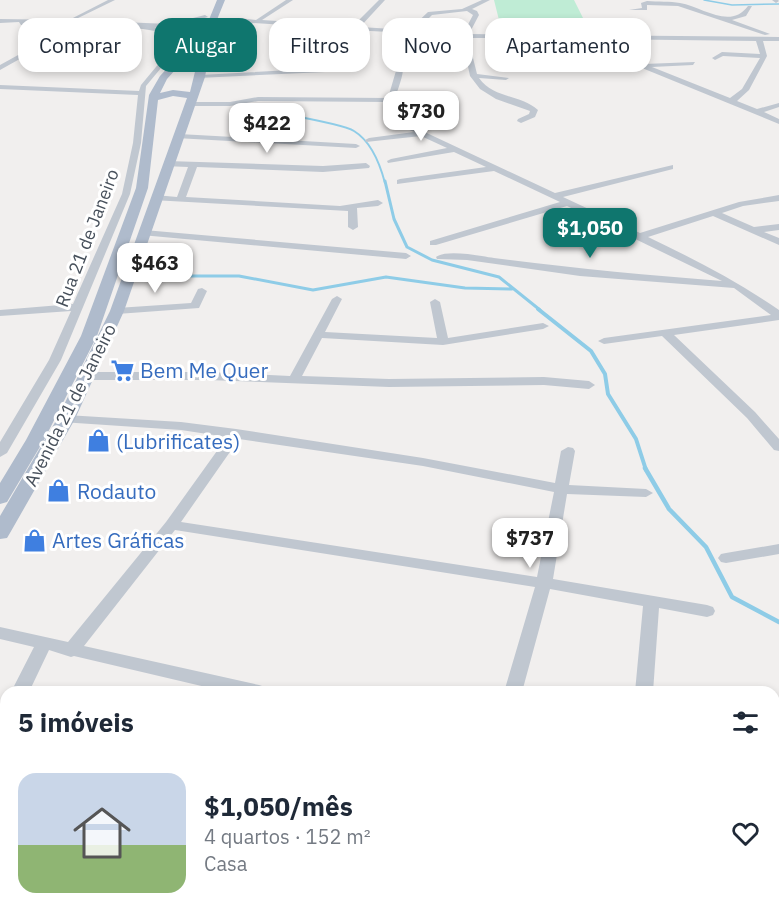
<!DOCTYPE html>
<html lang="pt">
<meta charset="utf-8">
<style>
:root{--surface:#fff;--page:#f2f2f3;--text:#1f2937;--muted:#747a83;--accent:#0f766e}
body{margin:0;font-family:"IBM Plex Sans",sans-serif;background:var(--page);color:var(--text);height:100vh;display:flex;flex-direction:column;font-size:22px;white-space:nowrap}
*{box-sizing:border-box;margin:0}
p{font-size:20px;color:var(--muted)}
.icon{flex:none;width:33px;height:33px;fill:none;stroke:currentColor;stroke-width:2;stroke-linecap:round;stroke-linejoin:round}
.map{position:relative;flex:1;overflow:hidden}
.drawer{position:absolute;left:0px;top:686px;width:780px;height:236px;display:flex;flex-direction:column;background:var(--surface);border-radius:18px 18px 0 0;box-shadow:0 3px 9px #0003}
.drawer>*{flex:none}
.top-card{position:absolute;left:18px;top:18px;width:744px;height:54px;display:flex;gap:12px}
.price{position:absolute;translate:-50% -51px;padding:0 14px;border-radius:12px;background:#fff;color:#222;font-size:20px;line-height:39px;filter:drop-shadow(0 2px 3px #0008)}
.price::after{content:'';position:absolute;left:50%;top:36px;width:18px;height:14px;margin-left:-9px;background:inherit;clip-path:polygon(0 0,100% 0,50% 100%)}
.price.active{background:var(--accent);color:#fff}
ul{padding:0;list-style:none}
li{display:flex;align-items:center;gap:18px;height:150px;padding:0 18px}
li span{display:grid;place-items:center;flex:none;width:168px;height:120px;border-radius:18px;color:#555}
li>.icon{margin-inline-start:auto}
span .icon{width:72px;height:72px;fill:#fffc;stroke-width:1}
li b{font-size:26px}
h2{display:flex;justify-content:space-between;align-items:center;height:72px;padding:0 18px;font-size:26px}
.chip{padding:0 21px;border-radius:18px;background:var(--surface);box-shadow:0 3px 9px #0003;font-size:21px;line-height:54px}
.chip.active{background:var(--accent);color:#fff}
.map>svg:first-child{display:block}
.green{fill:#bfecd5}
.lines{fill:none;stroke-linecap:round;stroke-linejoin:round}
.stream-far4{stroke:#8ecce7;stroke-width:1.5}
.stream-far3{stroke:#8ecce7;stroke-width:2}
.stream-far2{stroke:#8ecce7;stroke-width:3}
.stream-far1{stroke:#8ecce7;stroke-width:4}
.stream{stroke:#8ecce7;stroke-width:4.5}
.minor{fill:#c0c7d0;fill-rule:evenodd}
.major{fill:#afbbcc;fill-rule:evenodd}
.labels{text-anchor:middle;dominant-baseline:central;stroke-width:6;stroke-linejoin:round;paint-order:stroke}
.far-street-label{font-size:18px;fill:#47505b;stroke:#fff}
.shop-label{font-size:21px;fill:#366cbe;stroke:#fff;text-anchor:start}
</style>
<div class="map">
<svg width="779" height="920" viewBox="0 0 779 920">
<rect width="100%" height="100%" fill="#f1efee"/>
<path class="green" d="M494 0H574L590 32H502Z"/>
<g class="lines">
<path class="stream-far4" d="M704 0 732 5 779 4"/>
<path class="stream-far3" d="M251 105 257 109C275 113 342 123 354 131 372 142 380 164 385 183"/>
<path class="stream-far2" d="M385 181 394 219 407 247 432 260 499 277 540 310
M150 276H239L313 290 386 277 465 288 512 289"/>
<path class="stream-far1" d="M538 309 591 351 605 374 608 394 636 439 646 470"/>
<path class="stream" d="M645 468 669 509 706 547 732 597 779 622"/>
<path class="minor" d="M108 0H115L74 20 169 24 205 15 208 17 169 28 154 27 183 33 186 38 146 86 141 143 130 194 61 360 7 453 0 457V442L49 360 71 311 0 316V310L73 304 122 194 133 143 138 95 0 89V85L139 91 141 85 180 38 179 35 143 29 77 27 0 70V65L69 27 21 25 19 22 0 23V19L69 20Z
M286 0H293L262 20 353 26 379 0H385L360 27 409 30 428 12 462 9 482 0H490L472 9 477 11 479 15 469 34 779 37V41H763L767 56 749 90 737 101 757 109 779 103V107L764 112 779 119V124L642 68H619V66L635 64 587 39 527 38 557 56 555 59 518 38H468L477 74 509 78 506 80 479 78C494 99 520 94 538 110L535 117 521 123 517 121 518 119 529 114 530 111 496 99 480 89 470 76 462 38 395 33C409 69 403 73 392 107L399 120 555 193 673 165V169L563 197 640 233 739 202 779 195V201L743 206 722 213 754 227 779 224V230L764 232 779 238V245L713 216 648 237C694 259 737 281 779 310V320L674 335 755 412 779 439V451L774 450 747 418 662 336 604 344 598 341 604 338 771 315 734 288 580 276 467 260 437 259 436 257C447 249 480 256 494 258 570 268 645 275 722 281L567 206 436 245H430V241L560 202 494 171 397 184V180L400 179 486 167 454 152 388 163 387 161 391 159 447 148 421 136 366 142 365 140 369 138 414 132 393 123 384 107 386 102 258 101 230 106H187L186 104 190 102H230L258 97 388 98 398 64 389 32 352 30 353 60 350 69 347 71 198 78 200 75 345 67 347 60 346 29 238 22 220 25 211 38 206 37 216 23 238 18 256 20ZM467 11 473 15 463 34 416 31 432 15ZM595 39 756 41 760 54 722 52 712 58 715 60 723 56 760 58 742 89 730 98 652 67 693 65 695 62 644 64Z
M772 0H778L779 1 776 3Z
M647 1C658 2 670 1 680 3 703 7 730 30 748 6H752L746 16 732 20 770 34 765 35 678 6 647 5V10H629L642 8 641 3Z
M179 134 356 144 360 146 356 148 176 138V134Z
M167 161 323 166 366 163 370 166 369 168 323 172 197 167 186 197 340 206 378 200 383 203 378 206 357 208 358 227 353 230 348 227V211L152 200V196L155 195 177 197 188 167 164 166V162Z
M144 230 406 253 411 256 406 259 141 235V231Z
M202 288 207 291 199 308 117 314 112 311 117 308 191 303 198 289Z
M337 296 342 299 325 332 437 338 430 302 435 299 440 302 448 338 543 323 549 326 543 329 443 345 322 338 302 376 389 379 544 377 589 381 595 385 589 389 544 385 389 387 208 380H88L82 376 88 372H208L290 376 332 299Z
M66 415 181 422 236 429 423 458 555 483 561 451 568 447 573 448 575 451 569 485 646 489 653 493 646 497 567 494 553 579 707 605 713 607 715 611 713 615 707 617 659 608 653 692H635L643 606 550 589 522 692H504L535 587 175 530 84 646 259 685 265 687 267 692H227L74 656 71 657 49 650 29 692H11L34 647 0 639V627L68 642 166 522 227 437 181 430 61 422 60 419 61 416ZM239 439 423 466 554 492 537 577 181 522Z
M779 544V554L726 563 721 562 718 558 721 554 726 553Z
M6 714V749L0 751V716Z
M774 814 779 816V834L774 832Z
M0 879 6 881V901L0 899Z
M53 915H86L88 920H55Z
M451 915H473L472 920H450Z
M605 915H627L626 920H604Z"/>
<path class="major" d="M217 0H225L214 27 205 77 124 311 75 419 10 533 7 538 0 539V516L57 419 110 311 187 98 173 96 158 100 148 188 97 336 44 440 7 502 0 504V483L26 440 81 336 136 188 149 95 160 76 186 48 199 21 203 19 207 21 194 49 167 79 160 93 173 90 190 92 206 27Z"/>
</g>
<defs>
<symbol id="supermarket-bare" viewBox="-9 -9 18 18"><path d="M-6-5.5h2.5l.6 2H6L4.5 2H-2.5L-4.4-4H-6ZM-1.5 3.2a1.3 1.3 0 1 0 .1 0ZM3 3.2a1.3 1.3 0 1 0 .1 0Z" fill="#3f7fe0" stroke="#fff" stroke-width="2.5" paint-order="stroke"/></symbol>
<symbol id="shop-bare" viewBox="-9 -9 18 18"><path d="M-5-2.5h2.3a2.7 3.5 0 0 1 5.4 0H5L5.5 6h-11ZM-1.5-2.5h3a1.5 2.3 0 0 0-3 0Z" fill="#3f7fe0" stroke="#fff" stroke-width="2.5" paint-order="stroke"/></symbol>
</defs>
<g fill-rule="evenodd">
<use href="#supermarket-bare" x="106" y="354" width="33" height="33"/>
<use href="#shop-bare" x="82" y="424" width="33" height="33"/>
<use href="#shop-bare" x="42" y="474" width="33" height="33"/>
<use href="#shop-bare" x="18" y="524" width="33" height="33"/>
</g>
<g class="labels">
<g class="far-street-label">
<text transform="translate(87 238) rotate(-69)">Rua 21 de Janeiro</text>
<text transform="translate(70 405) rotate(-63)">Avenida 21 de Janeiro</text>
</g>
<g class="shop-label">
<text x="140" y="370">Bem Me Quer</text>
<text x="116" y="441">(Lubrificates)</text>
<text x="77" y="491">Rodauto</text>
<text x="52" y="540">Artes Gráficas</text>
</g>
</g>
</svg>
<b class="price" style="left:421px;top:142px">$730</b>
<b class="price" style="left:267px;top:154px">$422</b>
<b class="price active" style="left:590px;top:259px">$1,050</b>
<b class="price" style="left:155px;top:294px">$463</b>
<b class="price" style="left:530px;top:569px">$737</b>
<div class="top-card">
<a class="chip">Comprar</a>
<a class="chip active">Alugar</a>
<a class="chip">Filtros</a>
<a class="chip">Novo</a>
<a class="chip">Apartamento</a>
</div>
<section class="drawer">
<h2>5 imóveis<svg class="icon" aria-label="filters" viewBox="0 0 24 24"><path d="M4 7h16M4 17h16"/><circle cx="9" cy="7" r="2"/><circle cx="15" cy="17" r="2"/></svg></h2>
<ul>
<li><span style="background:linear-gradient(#c9d6e8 60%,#8fb573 0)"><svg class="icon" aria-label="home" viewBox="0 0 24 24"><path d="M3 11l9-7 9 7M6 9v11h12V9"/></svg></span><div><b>$1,050/mês</b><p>4 quartos · 152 m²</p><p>Casa</p></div><svg class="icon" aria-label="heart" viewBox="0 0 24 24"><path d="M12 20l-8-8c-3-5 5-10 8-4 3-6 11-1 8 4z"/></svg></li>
</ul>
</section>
</div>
